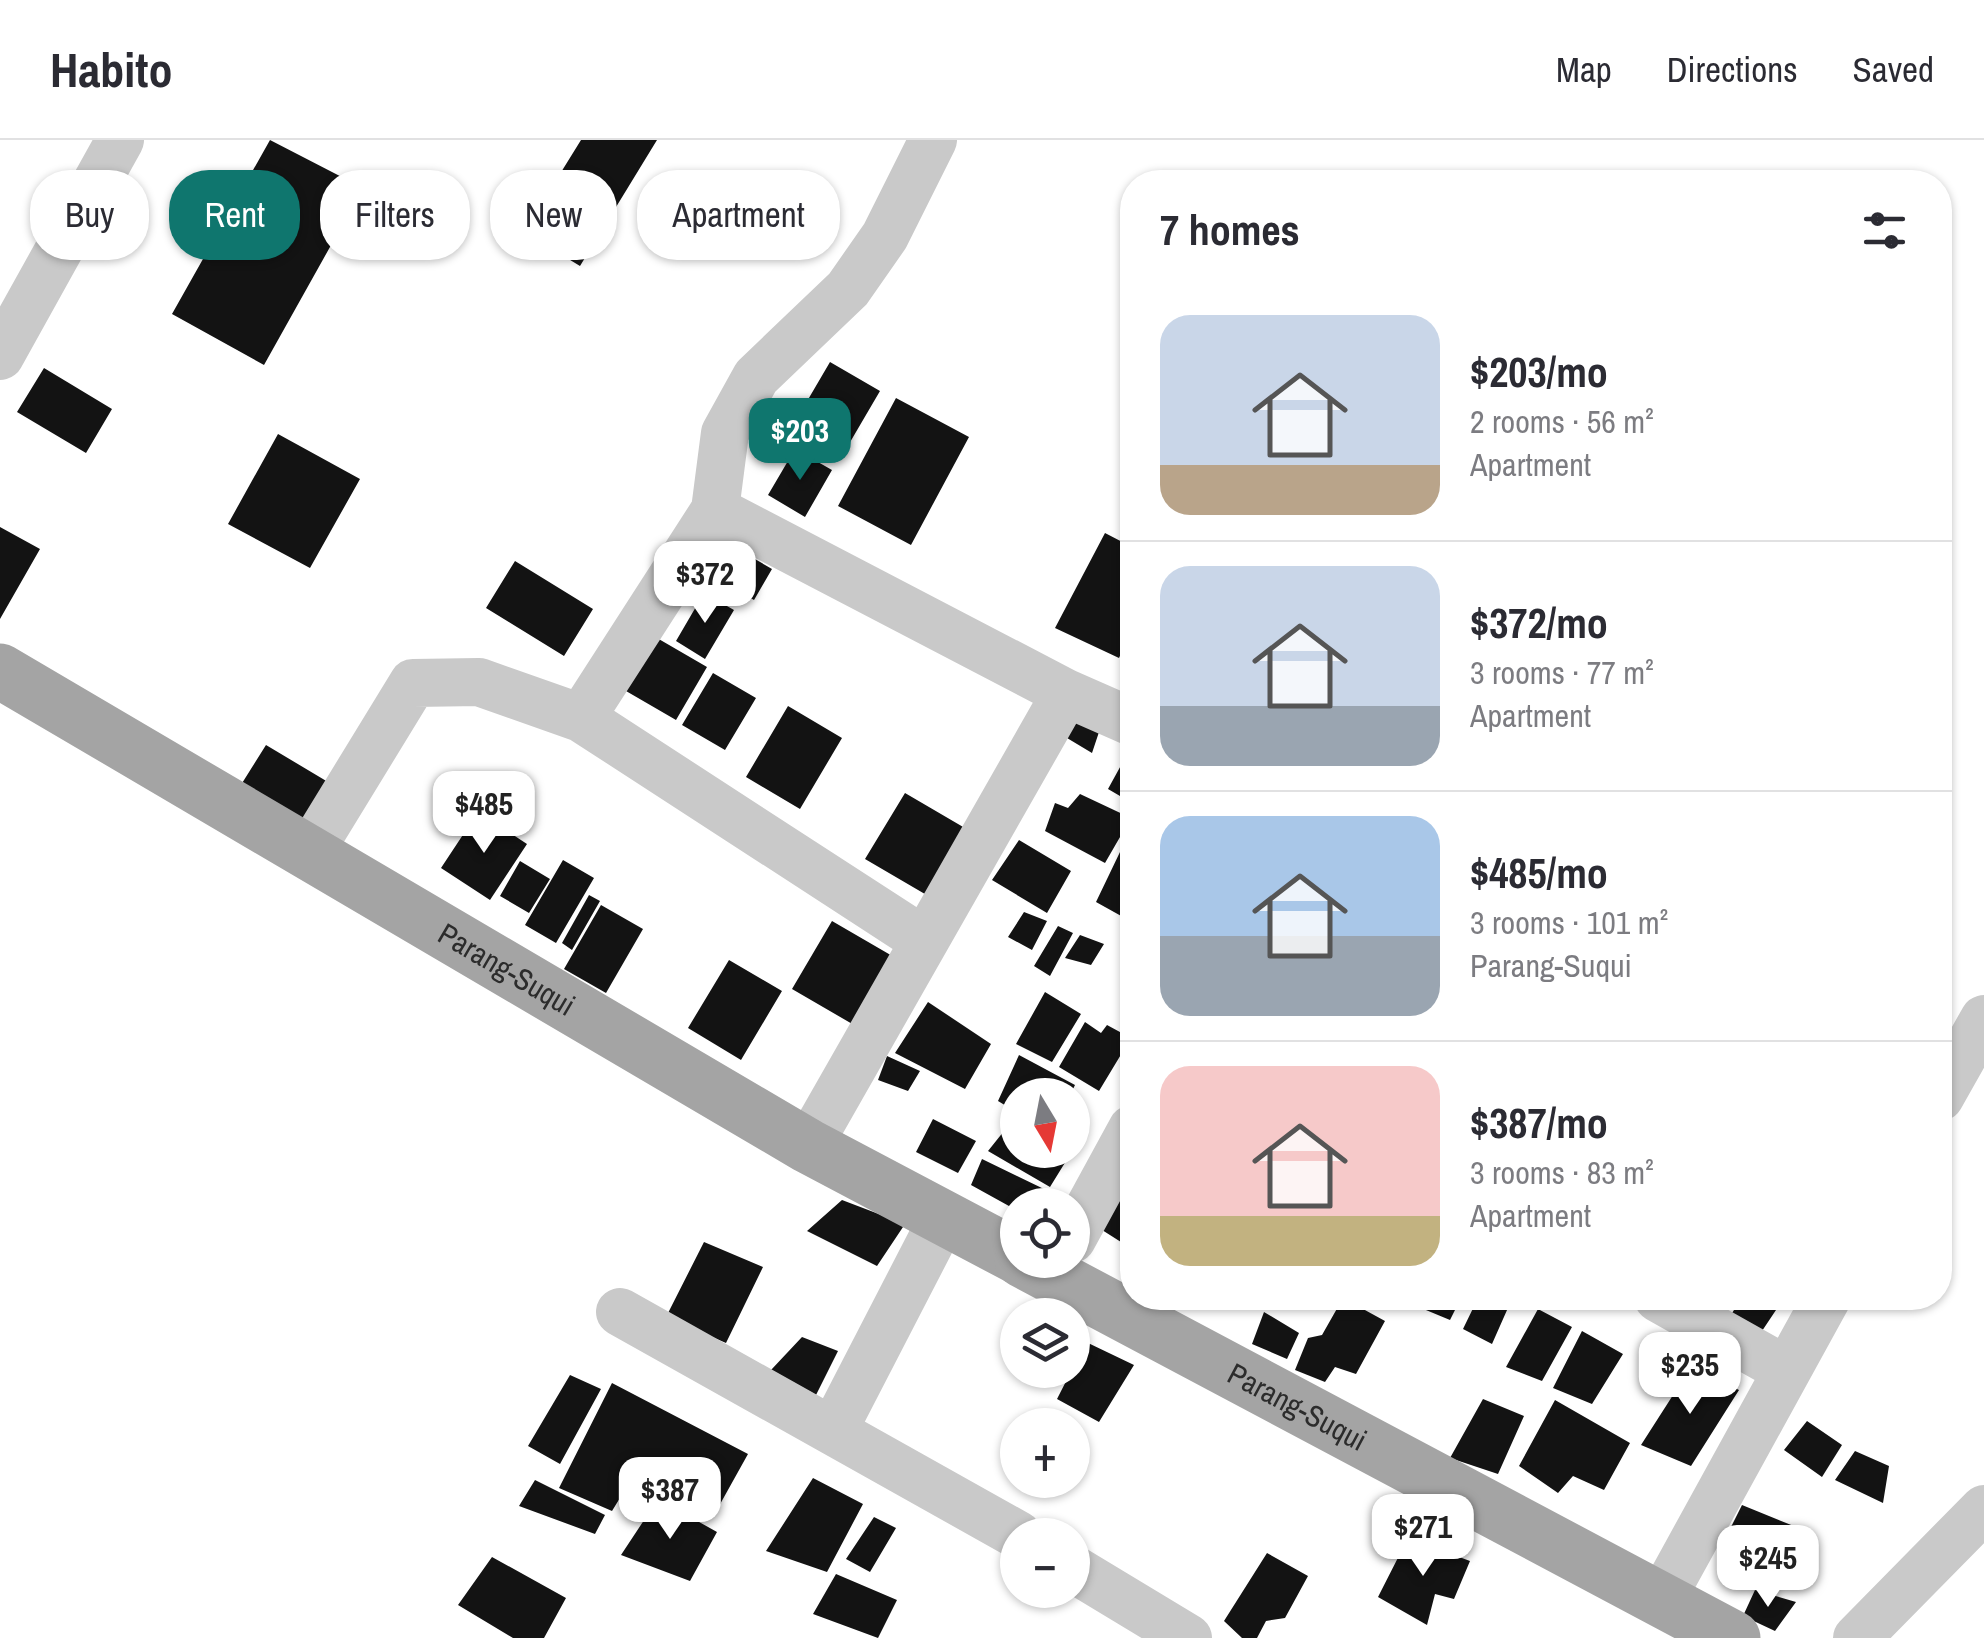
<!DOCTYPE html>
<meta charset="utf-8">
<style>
:root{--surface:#fff;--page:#f2f2f3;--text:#2b2b33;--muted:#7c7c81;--line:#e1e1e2;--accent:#0f766e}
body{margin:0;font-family:"Archivo Narrow",sans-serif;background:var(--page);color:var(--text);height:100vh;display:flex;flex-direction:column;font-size:38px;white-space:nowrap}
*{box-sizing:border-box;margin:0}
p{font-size:32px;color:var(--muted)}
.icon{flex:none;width:55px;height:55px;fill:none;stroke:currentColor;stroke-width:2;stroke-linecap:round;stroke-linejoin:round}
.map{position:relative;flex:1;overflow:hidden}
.details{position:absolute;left:1120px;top:30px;width:832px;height:1140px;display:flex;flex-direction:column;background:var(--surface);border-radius:40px;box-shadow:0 2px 8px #0004}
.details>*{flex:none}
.top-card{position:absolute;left:30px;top:30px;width:940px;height:90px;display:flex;gap:20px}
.needle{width:65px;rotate:170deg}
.controls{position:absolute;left:1000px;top:938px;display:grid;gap:20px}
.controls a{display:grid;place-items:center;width:90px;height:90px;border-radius:50%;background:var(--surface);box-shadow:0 2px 8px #0004;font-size:50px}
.price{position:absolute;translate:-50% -85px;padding:0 22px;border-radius:20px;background:#fff;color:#222;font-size:32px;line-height:65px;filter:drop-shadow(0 2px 5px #0008)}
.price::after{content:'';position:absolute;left:50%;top:60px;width:30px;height:22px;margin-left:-15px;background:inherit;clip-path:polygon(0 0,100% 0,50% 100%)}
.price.active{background:var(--accent);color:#fff}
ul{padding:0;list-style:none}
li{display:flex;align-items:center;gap:30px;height:250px;padding:0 40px}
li+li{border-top:2px solid var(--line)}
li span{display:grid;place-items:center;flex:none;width:280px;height:200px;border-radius:30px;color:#555}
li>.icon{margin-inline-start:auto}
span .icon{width:120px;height:120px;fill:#fffc;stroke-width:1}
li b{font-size:42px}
h2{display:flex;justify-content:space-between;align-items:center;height:120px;padding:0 40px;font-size:42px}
.tag{padding:0 35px;border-radius:40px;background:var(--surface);box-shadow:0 2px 8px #0004;font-size:35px;line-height:90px}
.tag.active{background:var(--accent);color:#fff}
header{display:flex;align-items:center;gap:60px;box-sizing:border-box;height:140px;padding:0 50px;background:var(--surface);border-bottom:2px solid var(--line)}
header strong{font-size:48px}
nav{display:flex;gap:55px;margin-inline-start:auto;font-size:35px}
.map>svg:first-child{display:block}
.building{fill:#131313}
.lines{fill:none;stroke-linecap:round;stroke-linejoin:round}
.minor{stroke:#c9c9c9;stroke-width:48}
.major{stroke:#a4a4a4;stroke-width:55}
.labels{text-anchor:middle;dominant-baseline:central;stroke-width:10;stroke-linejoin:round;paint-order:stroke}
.street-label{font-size:30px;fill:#2c2c2c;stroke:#fff}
</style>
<header>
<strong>Habito</strong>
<nav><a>Map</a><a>Directions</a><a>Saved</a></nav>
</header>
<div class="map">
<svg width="1984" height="1498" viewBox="0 0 1984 1498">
<rect width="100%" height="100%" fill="#fff"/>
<path class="building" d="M270 0 363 48 264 225 172 174Z
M581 0H657L580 126 524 92Z
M830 222 880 251 839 321 789 292Z
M44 228 112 269 86 313 17 272Z
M896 258 969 297 911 405 838 366Z
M278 294 360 339 310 428 228 384Z
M795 309 832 330 805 377 768 355Z
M0 387 40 409 0 479Z
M1105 393 1132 407V490L1119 518 1055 488Z
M741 411 772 429 754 460 723 442Z
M515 421 593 469 564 516 486 468Z
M704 453 734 470 705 519 676 501Z
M657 498 707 527 676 580 626 551Z
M713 533 756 558 725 610 682 585Z
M788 566 842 598 800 669 746 637Z
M1077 574 1100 589 1092 613 1062 595Z
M266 605 333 645 307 689 239 648Z
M1130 609 1132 611V663L1108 649Z
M905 653 970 691 930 757 865 719Z
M1080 654 1131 678 1105 723 1045 691 1055 663 1068 668Z
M478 672 527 704 490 760 441 728Z
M1019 700 1071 731 1047 773 992 740Z
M1120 712 1132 720V782L1096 762Z
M563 720 594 738 556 803 525 785Z
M520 721 550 739 529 773 500 756Z
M589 755 600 761 572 810 562 803Z
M601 765 643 789 606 853 564 829Z
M1024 772 1047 781 1032 810 1008 797Z
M832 781 894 817 854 885 792 849Z
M1058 786 1073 793 1050 836 1034 826Z
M1080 795 1104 804 1091 825 1065 818Z
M729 820 782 851 741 920 688 888Z
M1045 852 1081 874 1052 922 1016 904Z
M928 862 991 904 965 949 895 913Z
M1085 882 1101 893 1107 885 1131 898 1099 951 1059 927Z
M1019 915 1075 945 1070 955H1018V973L998 961Z
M887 916 920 931 908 951 878 940Z
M933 979 976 1001 958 1033 916 1012Z
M1008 986 1018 992V1010H1048L1066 1021 1050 1047 988 1011Z
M982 1019 1046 1050 1038 1065H1018V1071L971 1045Z
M1132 1031V1109L1091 1083Z
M842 1060 905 1084 877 1126 807 1091Z
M704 1102 763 1127 726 1203 666 1177Z
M1343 1158 1385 1181 1356 1234 1335 1227 1325 1242 1295 1230 1308 1198 1322 1195Z
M1397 1158H1461L1450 1180Z
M1478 1158H1505L1511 1161 1492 1204 1463 1189Z
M1742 1158H1784L1758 1197 1730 1176Z
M1538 1169 1572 1187 1542 1241 1506 1227Z
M1264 1172 1299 1193 1287 1219 1252 1204Z
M1582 1191 1623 1214 1592 1264 1553 1248Z
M802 1197 838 1211 816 1255 771 1230Z
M1086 1202 1134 1225 1099 1282 1057 1259Z
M1691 1227 1739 1250 1691 1326 1641 1305Z
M570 1235 601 1249 560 1324 528 1306Z
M612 1243 748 1314 714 1375 634 1335 612 1371 559 1348Z
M1483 1259 1524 1276 1498 1334 1450 1318Z
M1555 1260 1630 1303 1604 1350 1573 1336 1558 1353 1519 1326Z
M1807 1281 1842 1305 1822 1337 1784 1310Z
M1855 1311 1889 1326 1883 1363 1835 1340Z
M813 1338 863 1364 827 1432 766 1411Z
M535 1340 605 1375 595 1394 519 1366Z
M658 1359 717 1392 690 1441 621 1415Z
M1742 1365 1806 1391 1773 1448 1717 1415Z
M874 1377 896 1388 870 1432 846 1419Z
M1408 1398 1470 1421 1454 1459 1435 1454 1427 1485 1378 1457Z
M1267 1413 1308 1436 1285 1478 1266 1481 1257 1498H1242L1224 1481Z
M492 1417 566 1458 544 1498H513L458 1465Z
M836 1434 897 1460 878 1498 813 1474Z
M1755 1450 1796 1462 1775 1491 1743 1476Z"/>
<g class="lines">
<path class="minor" d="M0 216 120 0
M715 370 725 293 756 237 848 149 885 96 933 0
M581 578 715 370 1066 553 1132 582
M309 713 413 543 479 542 581 578 923 800
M1940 957 1984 879
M808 1006 1066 553
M1072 1099 1132 989
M1658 1158 1786 1230
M620 1172 1018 1395
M833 1291 943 1078
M1072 1428 1188 1498
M1661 1460 1827 1158
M1857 1498 1984 1369"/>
<g class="major">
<path id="s1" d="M0 531 808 1006 1018 1117"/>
<path id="s2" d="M1022 1120 1733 1498"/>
</g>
</g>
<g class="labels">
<g class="street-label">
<text stroke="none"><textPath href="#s1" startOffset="588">Parang-Suqui</textPath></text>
<text stroke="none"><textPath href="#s2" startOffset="312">Parang-Suqui</textPath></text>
</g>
</g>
</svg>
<div class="controls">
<a><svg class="needle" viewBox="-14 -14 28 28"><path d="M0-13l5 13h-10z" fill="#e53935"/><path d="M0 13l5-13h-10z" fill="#7c7c81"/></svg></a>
<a><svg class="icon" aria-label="locate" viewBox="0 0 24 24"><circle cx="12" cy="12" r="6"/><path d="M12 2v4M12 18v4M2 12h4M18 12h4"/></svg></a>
<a><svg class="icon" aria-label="layers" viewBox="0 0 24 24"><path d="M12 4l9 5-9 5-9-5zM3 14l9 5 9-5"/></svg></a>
<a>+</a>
<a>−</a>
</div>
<b class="price active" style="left:800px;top:343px">$203</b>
<b class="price" style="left:705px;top:486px">$372</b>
<b class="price" style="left:484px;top:716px">$485</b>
<b class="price" style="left:1690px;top:1277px">$235</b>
<b class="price" style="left:670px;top:1402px">$387</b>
<b class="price" style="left:1423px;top:1439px">$271</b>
<b class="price" style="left:1768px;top:1470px">$245</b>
<div class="top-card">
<a class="tag">Buy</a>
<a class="tag active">Rent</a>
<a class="tag">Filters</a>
<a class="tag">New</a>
<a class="tag">Apartment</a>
</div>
<section class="details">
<h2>7 homes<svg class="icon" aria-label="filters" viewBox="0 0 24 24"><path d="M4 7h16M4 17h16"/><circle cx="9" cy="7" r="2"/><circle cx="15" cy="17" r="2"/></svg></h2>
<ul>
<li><span style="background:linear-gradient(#c9d6e8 75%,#b9a48a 0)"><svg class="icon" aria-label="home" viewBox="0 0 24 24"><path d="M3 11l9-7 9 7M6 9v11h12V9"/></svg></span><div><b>$203/mo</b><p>2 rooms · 56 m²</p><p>Apartment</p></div></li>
<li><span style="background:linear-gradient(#c9d6e8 70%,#9aa5b1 0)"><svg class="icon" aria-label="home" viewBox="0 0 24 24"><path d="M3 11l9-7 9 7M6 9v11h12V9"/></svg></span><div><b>$372/mo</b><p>3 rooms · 77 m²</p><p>Apartment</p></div></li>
<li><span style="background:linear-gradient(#a9c7e8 60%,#9aa5b1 0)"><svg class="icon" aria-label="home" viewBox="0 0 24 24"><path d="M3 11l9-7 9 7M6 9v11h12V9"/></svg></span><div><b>$485/mo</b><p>3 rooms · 101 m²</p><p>Parang-Suqui</p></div></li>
<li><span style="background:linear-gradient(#f6c9c9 75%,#c2b280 0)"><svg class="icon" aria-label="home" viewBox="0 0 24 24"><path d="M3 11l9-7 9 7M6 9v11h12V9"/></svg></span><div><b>$387/mo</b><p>3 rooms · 83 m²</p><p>Apartment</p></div></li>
</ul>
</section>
</div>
